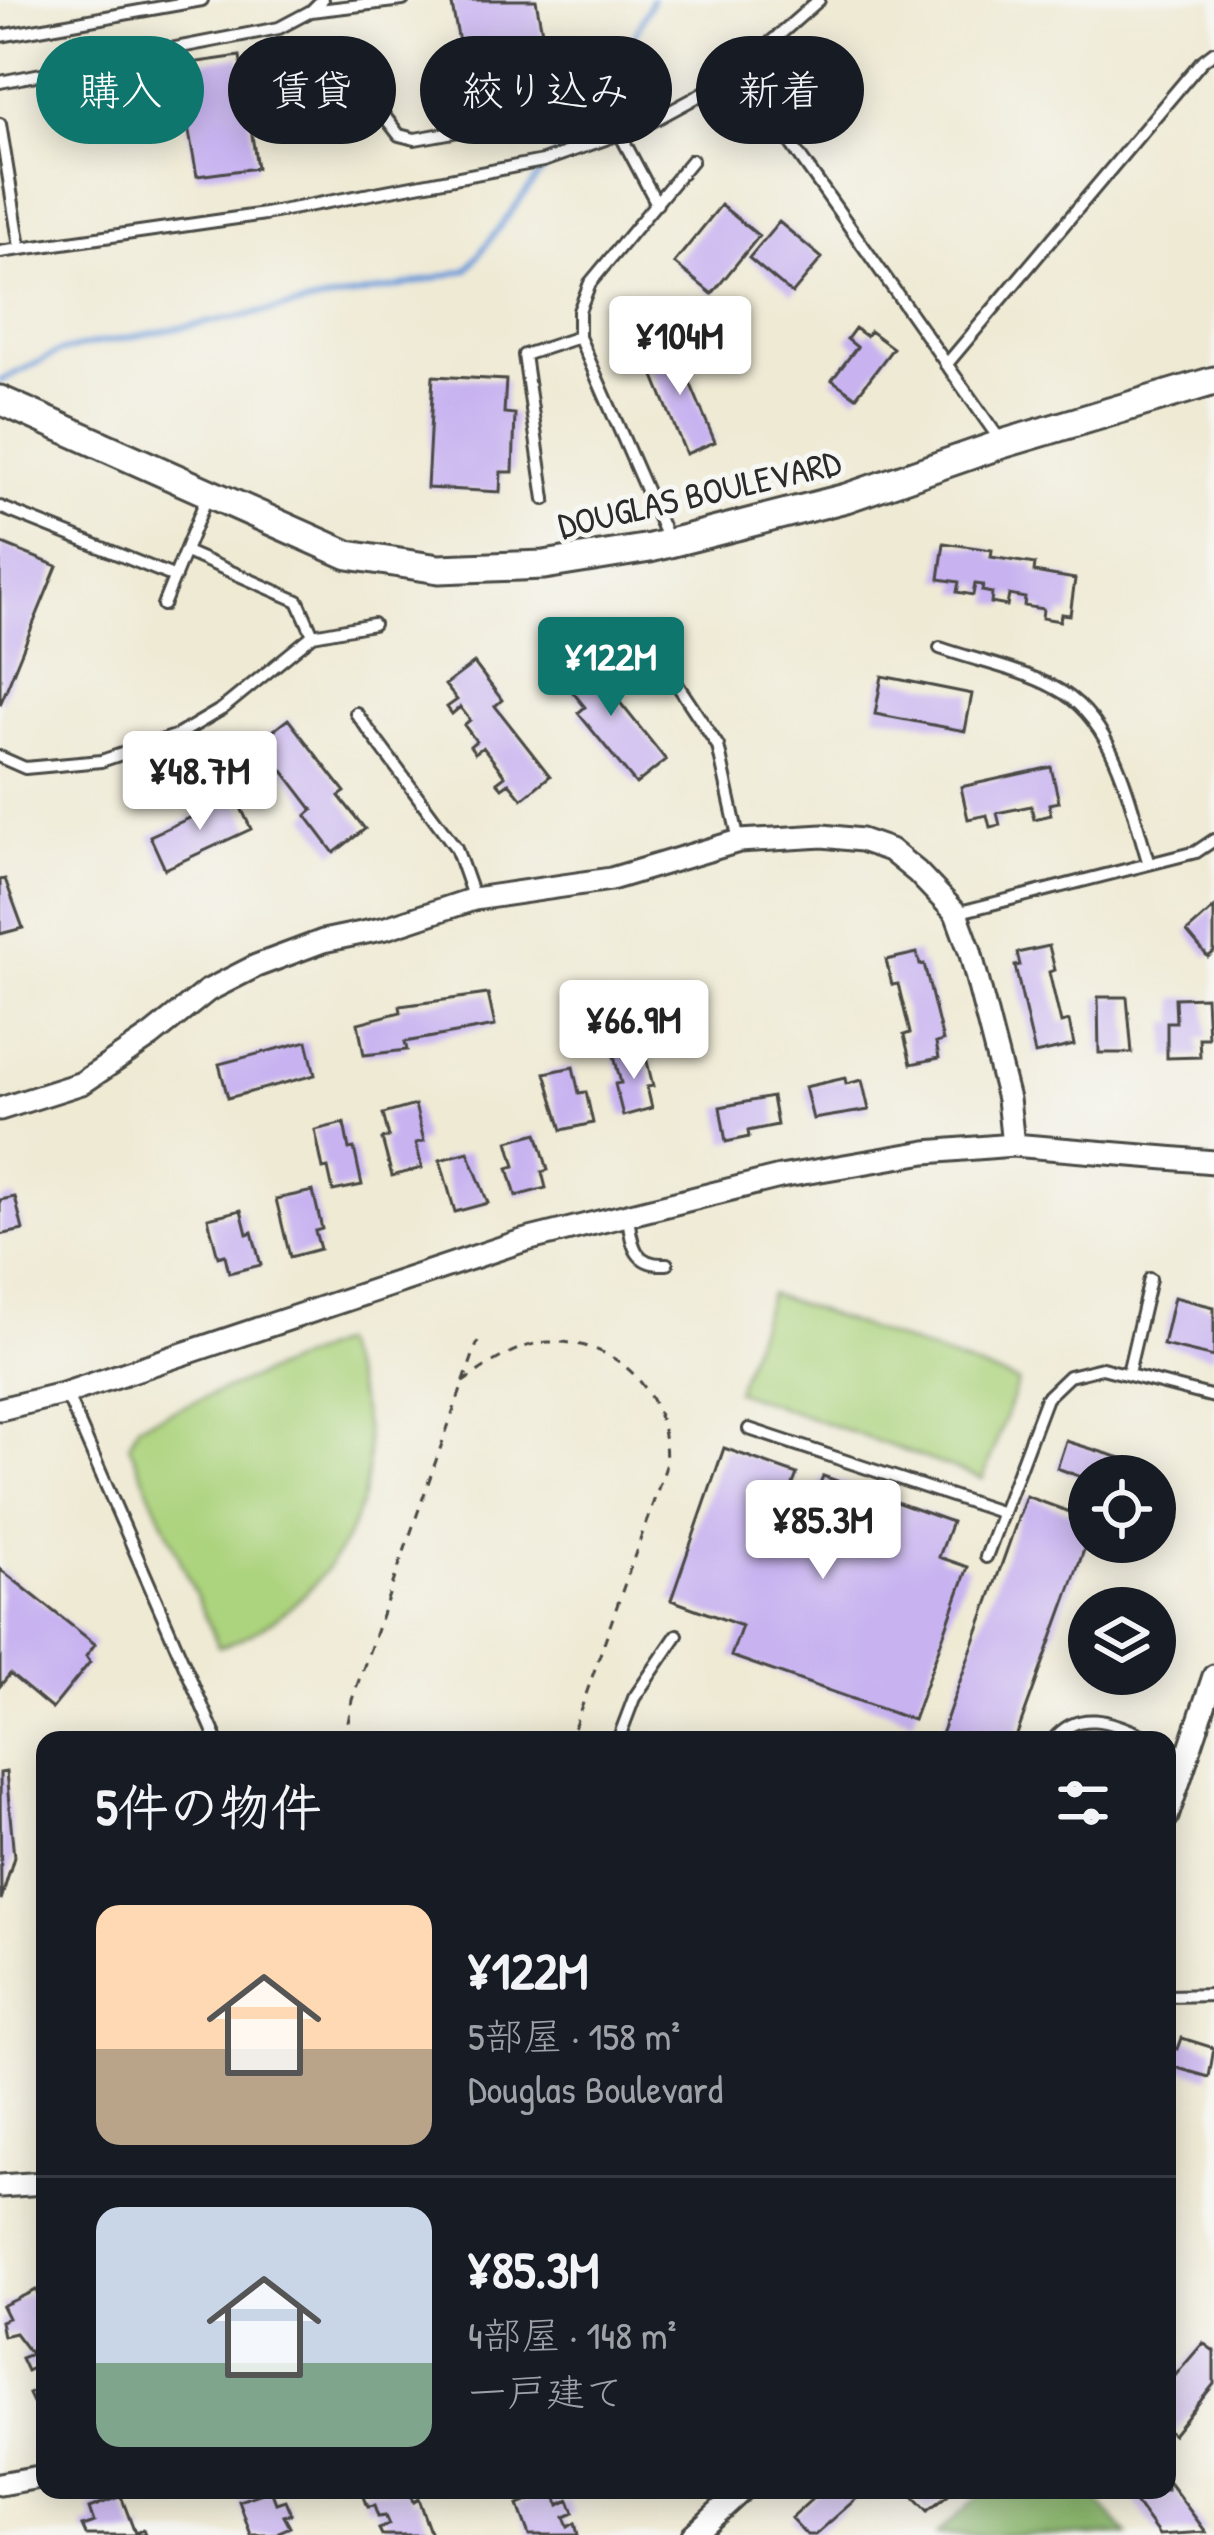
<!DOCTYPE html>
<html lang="ja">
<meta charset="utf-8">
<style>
:root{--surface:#171b24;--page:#20242c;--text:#f1f3f6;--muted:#9ea1a6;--line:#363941;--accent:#0f766e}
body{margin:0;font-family:"Patrick Hand","Klee One",sans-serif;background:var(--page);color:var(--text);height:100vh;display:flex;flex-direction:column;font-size:45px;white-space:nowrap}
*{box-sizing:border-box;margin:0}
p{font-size:39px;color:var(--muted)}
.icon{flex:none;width:66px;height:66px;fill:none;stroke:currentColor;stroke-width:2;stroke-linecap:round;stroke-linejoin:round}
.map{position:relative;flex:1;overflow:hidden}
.side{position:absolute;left:36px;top:1731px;width:1140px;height:768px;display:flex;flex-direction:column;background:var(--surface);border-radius:24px;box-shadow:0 6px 30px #0003}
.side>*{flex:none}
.banner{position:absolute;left:36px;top:36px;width:1143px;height:108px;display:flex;gap:24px}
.buttons{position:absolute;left:1068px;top:1455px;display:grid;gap:24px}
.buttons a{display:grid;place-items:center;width:108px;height:108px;border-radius:50%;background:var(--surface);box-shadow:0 6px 30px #0003;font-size:60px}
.price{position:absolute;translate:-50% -102px;padding:0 27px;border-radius:12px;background:#fff;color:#222;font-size:39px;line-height:78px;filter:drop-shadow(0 3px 6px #0008)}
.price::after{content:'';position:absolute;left:50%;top:72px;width:36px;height:27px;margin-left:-18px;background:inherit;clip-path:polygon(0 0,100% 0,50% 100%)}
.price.current{background:var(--accent);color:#fff}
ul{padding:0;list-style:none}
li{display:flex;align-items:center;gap:36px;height:300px;padding:0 60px}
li+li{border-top:3px solid var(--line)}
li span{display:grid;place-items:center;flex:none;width:336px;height:240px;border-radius:24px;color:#555}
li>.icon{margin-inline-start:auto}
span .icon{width:144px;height:144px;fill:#fffc;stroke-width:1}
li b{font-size:51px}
h2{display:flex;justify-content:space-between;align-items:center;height:144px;padding:0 60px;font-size:51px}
.pill{padding:0 42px;border-radius:54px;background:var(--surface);box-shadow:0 6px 30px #0003;font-size:42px;line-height:108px}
.pill.current{background:var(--accent);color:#fff}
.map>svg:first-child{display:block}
.green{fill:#acd37d;stroke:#6c7f54;stroke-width:3}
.forest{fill:#89b56c;stroke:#5a704c;stroke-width:3}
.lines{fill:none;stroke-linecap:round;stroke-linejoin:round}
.stream{stroke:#6f9dd8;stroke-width:6}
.building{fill:#c8b3f0}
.service-casing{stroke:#484844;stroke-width:16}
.minor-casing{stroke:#484844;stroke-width:27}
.tertiary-casing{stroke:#484844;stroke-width:33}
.path{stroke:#484844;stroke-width:3;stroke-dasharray:9 9;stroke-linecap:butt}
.service{stroke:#fff;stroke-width:10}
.minor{stroke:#fff;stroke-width:21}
.tertiary{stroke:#fff;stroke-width:27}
.labels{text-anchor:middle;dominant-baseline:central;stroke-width:10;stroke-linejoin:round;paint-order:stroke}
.street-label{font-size:36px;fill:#2b2b2b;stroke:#f6f6f2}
</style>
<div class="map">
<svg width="1214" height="2535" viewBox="0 0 1214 2535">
<rect width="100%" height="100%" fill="#f6f6f2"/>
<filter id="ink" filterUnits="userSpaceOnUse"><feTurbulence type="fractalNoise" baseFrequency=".00833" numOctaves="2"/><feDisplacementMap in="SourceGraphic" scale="24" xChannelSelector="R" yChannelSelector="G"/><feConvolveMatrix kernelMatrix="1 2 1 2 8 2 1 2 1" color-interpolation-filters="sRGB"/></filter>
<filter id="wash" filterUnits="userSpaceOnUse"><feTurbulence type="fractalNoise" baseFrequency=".004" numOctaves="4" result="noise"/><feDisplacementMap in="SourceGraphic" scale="48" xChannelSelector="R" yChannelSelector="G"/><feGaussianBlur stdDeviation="2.7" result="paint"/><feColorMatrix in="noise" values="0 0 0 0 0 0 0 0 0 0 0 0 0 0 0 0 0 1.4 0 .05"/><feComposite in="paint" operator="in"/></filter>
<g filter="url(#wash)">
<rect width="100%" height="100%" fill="#efead4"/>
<path class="green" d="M770 1294 1018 1382 983 1479 736 1391Z
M338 1343C353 1376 363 1405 367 1441 376 1532 301 1621 219 1647L129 1445 138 1425Z"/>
<path class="forest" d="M986 2490H1087L1128 2535H936Z"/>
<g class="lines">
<path class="stream" d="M0 381 59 352 88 345 398 287 467 270 615 75 652 0"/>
</g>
<g id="blocks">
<path class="building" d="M451 0H536L545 48 463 63Z
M240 56 257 168 197 176 177 65Z
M721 205 759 236 712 294 674 263Z
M779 222 822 258 792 294 749 258Z
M855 328 866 336 870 331 893 348 856 397 832 380 857 347 847 339Z
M673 342 715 442 686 454 645 354Z
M433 376 506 380 504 413 515 414 513 472H501L500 492 427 488Z
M0 543 57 566 0 705Z
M944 543 992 550 991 557 1035 564 1034 572 1075 579 1070 615 1061 614 1060 621 1042 618 1043 609 1024 606 1025 598 1009 595 1007 606 991 603 992 593 982 591 983 585 975 584 973 595 957 592 959 582 939 579Z
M585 651 614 687 610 690 666 760 636 784 578 713 585 707 557 673Z
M474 663 502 700 495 706 550 776 522 799 509 783 502 788 497 782 505 776 483 747 475 753 470 746 476 741 464 725 470 720 460 707 452 714 447 707 457 700 445 685Z
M882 676 972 694 965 731 875 714Z
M288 719 345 792 339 796 365 829 334 853 306 816 313 810 260 741Z
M1051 767 1059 802 1049 804 1051 815 1034 819 1031 806 997 813 1000 825 990 827 987 815 968 819 961 787Z
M236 797 251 829 165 869 150 836Z
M5 879 23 928 0 934V880Z
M1214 908V952L1208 957 1187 932Z
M1049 946 1055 970 1049 972 1061 1023 1069 1021 1074 1045 1035 1054 1015 966 1020 965 1017 953Z
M917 953 920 965 924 964 943 1041 936 1043 939 1058 911 1064 904 1035 910 1033 898 984 892 985 886 960Z
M488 994 495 1026 405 1042 407 1050 364 1055 358 1023 401 1012 400 1006Z
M1098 997H1127L1132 1053H1099Z
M1206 997 1208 1038H1199L1200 1057 1167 1058V1022H1176L1175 998Z
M307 1041 315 1075 228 1098 219 1064Z
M644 1049 653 1086 647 1087 652 1108 623 1116 615 1084 621 1083 614 1056Z
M573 1067 579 1093 586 1092 593 1123 562 1130 545 1073Z
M845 1078 846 1084 862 1080 869 1110 813 1119 805 1087Z
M772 1097 777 1125 748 1131 749 1137 726 1142 720 1107Z
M415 1105 424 1141 416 1143 422 1168 392 1176 382 1139 389 1137 383 1114Z
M344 1123 349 1149 354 1148 362 1185 333 1191 328 1168 323 1169 315 1130Z
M537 1133 548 1170 542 1172 546 1188 516 1196 508 1168 515 1166 508 1141Z
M468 1152 488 1203 455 1212 440 1160Z
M313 1191 322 1229 315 1231 320 1249 290 1257 276 1199Z
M15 1197 23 1230 0 1235V1200Z
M241 1210 247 1234 252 1232 261 1265 229 1273 225 1255 218 1257 208 1218Z
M1174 1297 1214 1307V1357L1163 1345Z
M1066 1441 1150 1467 1147 1476H1089V1480L1057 1468Z
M724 1448 797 1474 792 1487 815 1496 823 1476 952 1522 939 1557 968 1567 913 1720 731 1656 742 1626 671 1600Z
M1026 1496 1089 1519V1536L1015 1740H939Z
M0 1569 95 1644 86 1656 90 1662 52 1709 10 1674 0 1686Z
M6 1772 14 1857 1 1900 0 1773Z
M1182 2038 1214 2048 1209 2077 1167 2065V2046L1178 2049Z
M36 2290 45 2312V2406L36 2409 29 2394 38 2390 34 2382 38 2380 35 2367 27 2371 21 2358 31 2354 15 2333 3 2336 0 2321 8 2318 2 2306Z
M1203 2343 1214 2351V2384L1173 2435 1167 2430V2385Z
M1167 2480 1206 2532 1159 2535 1126 2490H1167Z
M271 2490 276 2503 285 2500 291 2514 284 2516 290 2527 279 2532 281 2535H251L239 2501Z
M367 2490H408L413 2502 418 2499 431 2535H382L379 2529 389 2525 385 2516 378 2517 374 2506 367 2507 362 2494Z
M555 2490 559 2505 569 2500 574 2513 564 2517 568 2527 575 2523 578 2535H529L518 2505Z
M822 2490H866L815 2535H807L791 2518Z
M906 2490H948L951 2493 927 2512Z
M121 2496 135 2533 143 2530 145 2535H86L82 2526 94 2522 89 2508Z"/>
</g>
</g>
<g filter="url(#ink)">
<use href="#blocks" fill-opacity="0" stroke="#484844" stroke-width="3"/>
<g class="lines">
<defs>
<path id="service" d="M311 11 403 0
M0 36 202 0
M739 70 1000 440
M0 82 279 28 311 11 322 0
M382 113 399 135 415 139 487 126 499 114C499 82 486 76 457 71
M0 124 20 247
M620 134 657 204
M0 252 265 214 543 161 645 125 695 98 739 70 819 0
M946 365 1201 62 1214 52
M545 499 524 355 579 337
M0 507 175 577
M668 540 579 337V311L590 283 692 160
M186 552 298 601 313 635
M163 605 207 497
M940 648C977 661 1020 669 1055 688 1116 719 1130 805 1149 864
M659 657 718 746 739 841
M356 713 456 848 474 899
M0 757 25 768 101 761 178 735 222 709 313 635 373 624
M956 913 1196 852 1214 840
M628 1217C632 1245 634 1266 667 1264
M1128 1373 1150 1279
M66 1393 217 1740
M749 1429 1003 1513
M986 1557 1046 1398 1069 1376 1102 1368 1214 1397
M618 1740 634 1698 677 1635
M1053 1740C1082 1704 1119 1726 1154 1740
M1167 1745 1187 1753
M1167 1996 1214 1995"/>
<path id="minor" d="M0 1109 82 1083 151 1036 207 991 256 966 323 941 386 928 474 899 611 879 739 841 823 836 861 840 890 850 917 872 956 913 970 951 1008 1099 1013 1145
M0 1409 66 1393 522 1241 780 1177 926 1152 1013 1145 1214 1162
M1167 1817 1214 1676
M0 2186 45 2183
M0 2484 45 2476
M693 2535 742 2490"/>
<path id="tertiary" d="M0 400 348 555 439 569 544 565 650 548 846 498 1002 444 1214 381"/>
</defs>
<use href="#service" class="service-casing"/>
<use href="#minor" class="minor-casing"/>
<use href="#tertiary" class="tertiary-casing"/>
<path class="path" d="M463 1382C487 1365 517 1344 548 1342 622 1339 672 1398 665 1469L570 1740
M345 1740 352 1700 478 1341"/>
<use href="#service" class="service"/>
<use href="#minor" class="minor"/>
<use href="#tertiary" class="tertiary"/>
</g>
</g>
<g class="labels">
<g class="street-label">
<text transform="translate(699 493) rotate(-13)">DOUGLAS BOULEVARD</text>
</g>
</g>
</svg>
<div class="buttons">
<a><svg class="icon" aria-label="locate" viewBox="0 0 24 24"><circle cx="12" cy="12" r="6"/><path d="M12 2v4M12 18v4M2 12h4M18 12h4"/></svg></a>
<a><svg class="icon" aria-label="layers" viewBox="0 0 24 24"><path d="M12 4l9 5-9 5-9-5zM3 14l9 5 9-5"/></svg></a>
</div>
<b class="price" style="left:680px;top:398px">¥104M</b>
<b class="price current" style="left:611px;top:719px">¥122M</b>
<b class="price" style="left:200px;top:833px">¥48.7M</b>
<b class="price" style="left:634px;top:1082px">¥66.9M</b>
<b class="price" style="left:823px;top:1582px">¥85.3M</b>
<div class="banner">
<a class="pill current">購入</a>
<a class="pill">賃貸</a>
<a class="pill">絞り込み</a>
<a class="pill">新着</a>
</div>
<section class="side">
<h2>5件の物件<svg class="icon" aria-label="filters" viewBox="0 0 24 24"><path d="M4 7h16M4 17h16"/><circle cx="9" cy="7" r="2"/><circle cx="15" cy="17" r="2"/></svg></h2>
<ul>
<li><span style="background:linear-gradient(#ffd9b3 60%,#b9a48a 0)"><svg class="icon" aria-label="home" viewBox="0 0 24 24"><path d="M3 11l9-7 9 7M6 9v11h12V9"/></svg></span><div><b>¥122M</b><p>5部屋 · 158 m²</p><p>Douglas Boulevard</p></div></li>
<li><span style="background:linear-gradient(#c9d6e8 65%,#7fa58c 0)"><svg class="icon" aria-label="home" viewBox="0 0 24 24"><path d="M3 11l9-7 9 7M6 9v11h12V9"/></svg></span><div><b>¥85.3M</b><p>4部屋 · 148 m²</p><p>一戸建て</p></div></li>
</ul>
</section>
</div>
